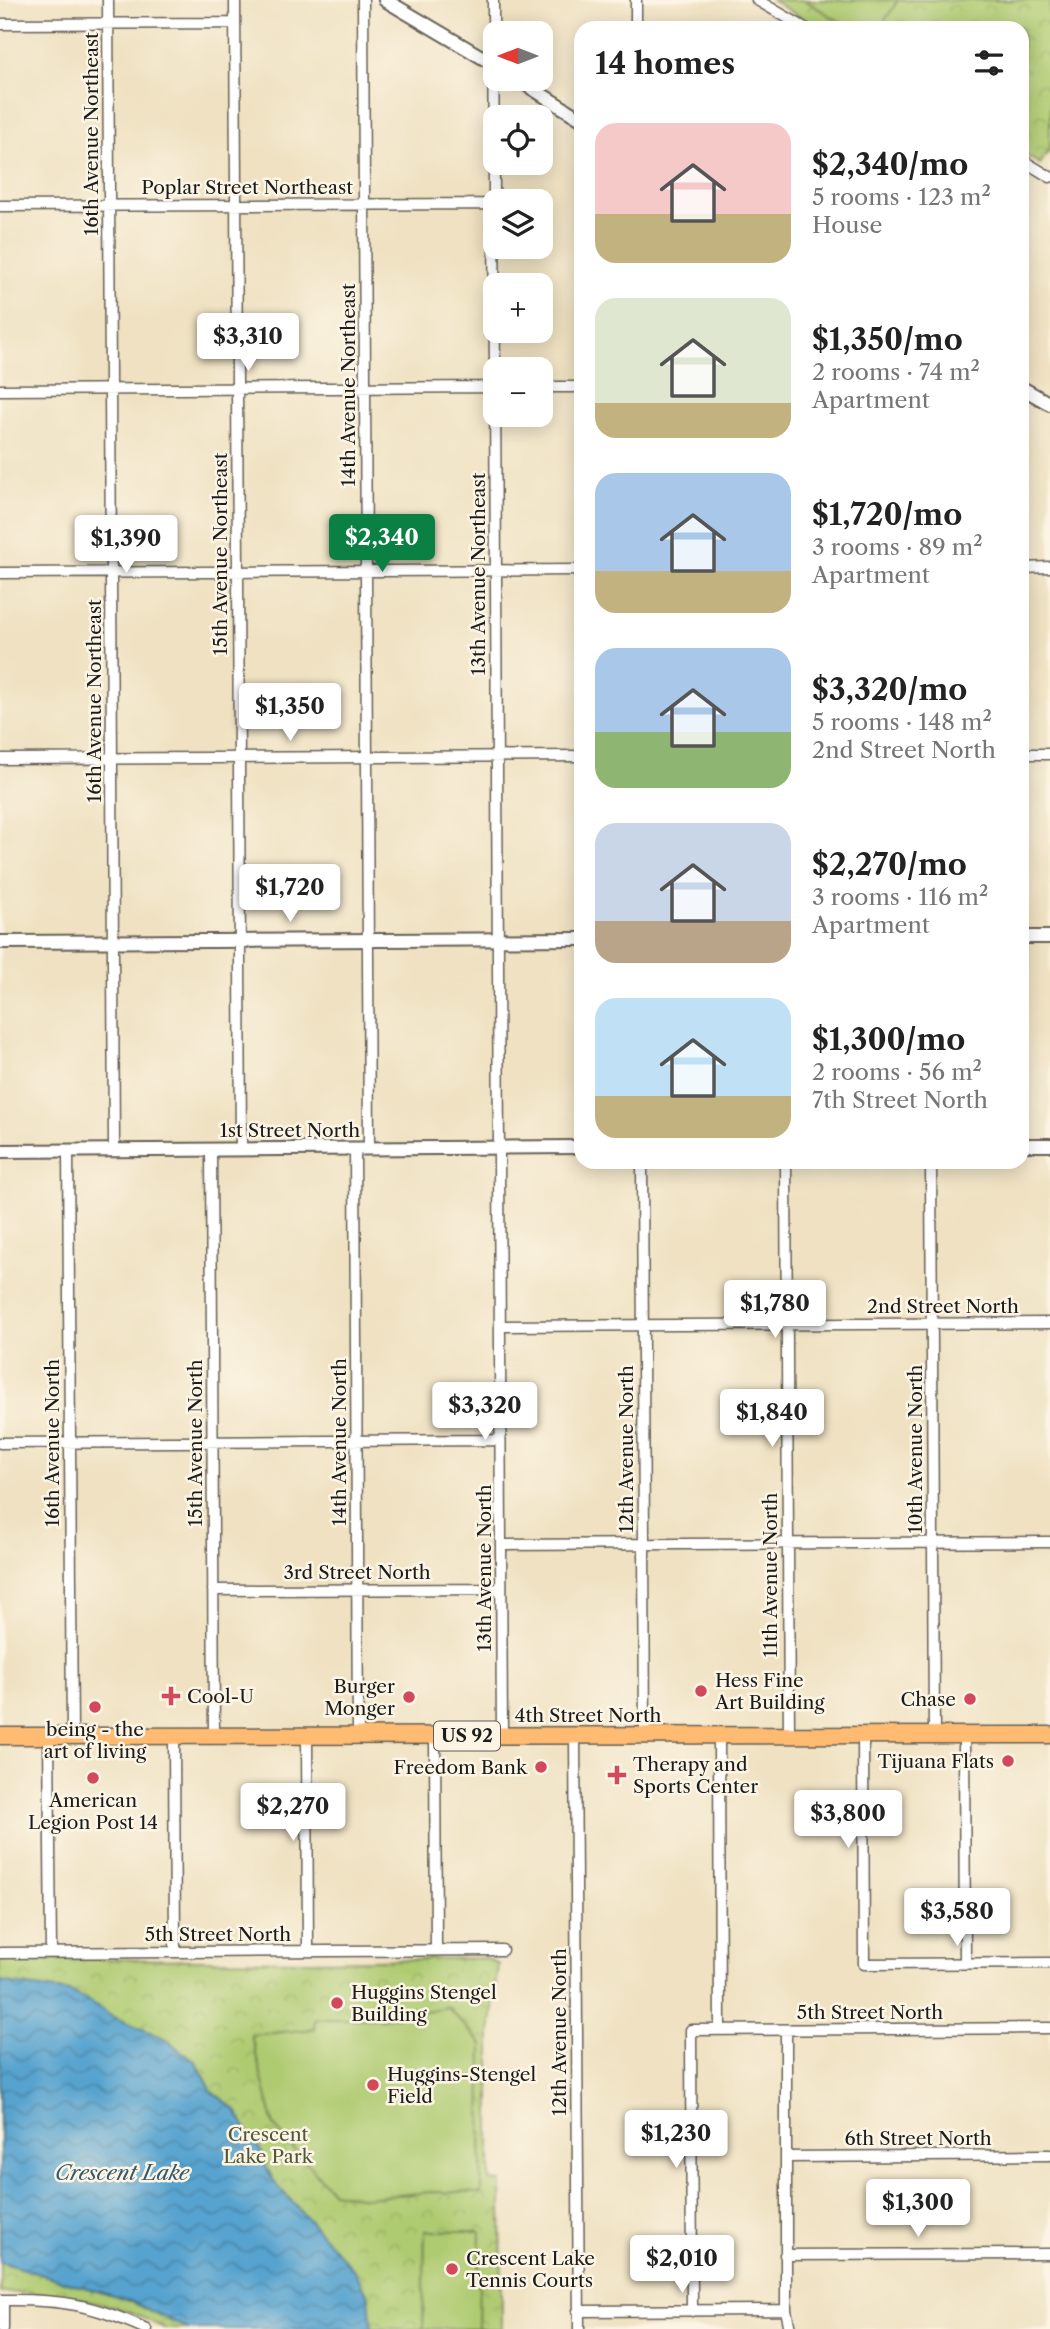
<!DOCTYPE html>
<meta charset="utf-8">
<style>
:root{--surface:#fff;--page:#f6f6f6;--text:#222;--muted:#767676;--accent:#0b8043}
body{margin:0;font-family:"Libre Caslon Text",serif;background:var(--page);color:var(--text);height:100vh;display:flex;flex-direction:column;font-size:26px;white-space:nowrap}
*{box-sizing:border-box;margin:0}
p{font-size:23px;color:var(--muted)}
.icon{flex:none;width:38px;height:38px;fill:none;stroke:currentColor;stroke-width:2;stroke-linecap:round;stroke-linejoin:round}
.map{position:relative;flex:1;overflow:hidden}
.side{position:absolute;left:574px;top:21px;width:455px;height:1148px;display:flex;flex-direction:column;background:var(--surface);border-radius:21px;box-shadow:0 4px 18px #0003}
.side>*{flex:none}
.needle{width:46px;rotate:270deg}
.tools{position:absolute;left:483px;top:21px;display:grid;gap:14px}
.tools a{display:grid;place-items:center;width:70px;height:70px;border-radius:14px;background:var(--surface);box-shadow:0 4px 18px #0003;font-size:35px}
.price{position:absolute;translate:-50% -60px;padding:0 16px;border-radius:7px;background:#fff;color:#222;font-size:23px;line-height:46px;filter:drop-shadow(0 2px 4px #0008)}
.price::after{content:'';position:absolute;left:50%;top:42px;width:21px;height:16px;margin-left:-10px;background:inherit;clip-path:polygon(0 0,100% 0,50% 100%)}
.price.on{background:var(--accent);color:#fff}
ul{padding:0;list-style:none}
li{display:flex;align-items:center;gap:21px;height:175px;padding:0 21px}
li span{display:grid;place-items:center;flex:none;width:196px;height:140px;border-radius:21px;color:#555}
li>.icon{margin-inline-start:auto}
span .icon{width:84px;height:84px;fill:#fffc;stroke-width:1}
li b{font-size:30px}
h2{display:flex;justify-content:space-between;align-items:center;height:84px;padding:0 21px;font-size:30px}
.map>svg:first-child{display:block}
.park{fill:url(#park-crowns);stroke:#667446;stroke-width:2}
.garden{fill:#afcb71;stroke:#667446;stroke-width:2}
.water{fill:url(#water-waves);stroke:#396076;stroke-width:2}
.lines{fill:none;stroke-linecap:round;stroke-linejoin:round}
.minor-casing{stroke:#666156;stroke-width:13}
.tertiary-casing{stroke:#666156;stroke-width:16}
.primary-casing{stroke:#666156;stroke-width:19}
.minor{stroke:#fff;stroke-width:10}
.tertiary{stroke:#fff;stroke-width:12}
.primary{stroke:#ffbb71;stroke-width:16}
.poi-dot{fill:#d1495b;stroke:#fcf5e5;stroke-width:2.5}
.labels{text-anchor:middle;dominant-baseline:central;stroke-width:5;stroke-linejoin:round;paint-order:stroke}
.shield{fill:#fcf5e5;stroke:#5f5d58;stroke-width:2}
.shield-label{font-size:18px;font-weight:bold;fill:#1c1c1c}
.street-label{font-size:19px;fill:#1c1c1c;stroke:#fcf5e5}
.poi-label{font-size:19px;fill:#1c1c1c;stroke:#fcf5e5;text-anchor:start}
.park-label{font-size:19px;fill:#4f593a;stroke:#fcf5e5}
.water-label{font-size:21px;font-style:italic;fill:#36596d;stroke:#fcf5e5}
</style>
<div class="map">
<svg width="1050" height="2329" viewBox="0 0 1050 2329">
<defs>
<pattern id="park-crowns" width="20" height="18" patternUnits="userSpaceOnUse" patternTransform="scale(1.75)"><rect width="20" height="18" fill="#afcb71"/><path d="M2 6a3 3 0 1 1 6 0M12 15a3 3 0 1 1 6 0" fill="none" stroke="#96ae61"/></pattern>
<pattern id="water-waves" width="16" height="10" patternUnits="userSpaceOnUse" patternTransform="scale(1.75)"><rect width="16" height="10" fill="#56a3cf"/><path d="M0 5q4-4 8 0t8 0" fill="none" stroke="#4684a7"/></pattern>
</defs>
<rect width="100%" height="100%" fill="#fcf5e5"/>
<filter id="ink" filterUnits="userSpaceOnUse"><feTurbulence type="fractalNoise" baseFrequency=".0143" numOctaves="2"/><feDisplacementMap in="SourceGraphic" scale="14" xChannelSelector="R" yChannelSelector="G"/><feConvolveMatrix kernelMatrix="1 2 1 2 8 2 1 2 1" color-interpolation-filters="sRGB"/></filter>
<filter id="wash" filterUnits="userSpaceOnUse"><feTurbulence type="fractalNoise" baseFrequency=".00686" numOctaves="4" result="noise"/><feDisplacementMap in="SourceGraphic" scale="28" xChannelSelector="R" yChannelSelector="G"/><feGaussianBlur stdDeviation="1.57" result="paint"/><feColorMatrix in="noise" values="0 0 0 0 0 0 0 0 0 0 0 0 0 0 0 0 0 1.4 0 .05"/><feComposite in="paint" operator="in"/></filter>
<g filter="url(#wash)">
<rect width="100%" height="100%" fill="#efe1c1"/>
<path class="park" d="M772 0H1050V149L1040 164 1022 153V28H818Z
M0 1958 313 1961 486 1958 498 1964 490 2033V2181L501 2182 502 2329H166C110 2300 63 2291 0 2293Z"/>
<path class="garden" d="M804 0H898L880 28H851Z
M447 2007 482 2044 481 2193 431 2192 365 2198 333 2192 274 2126 251 2035 314 2029 315 2019H381Z
M425 2231H480L478 2329H423Z"/>
<path class="water" d="M0 1982 70 1992 90 2001 111 2016 162 2037 196 2062 212 2091 237 2111 251 2138 263 2153 266 2167 275 2183 355 2271 369 2297 372 2329H188L130 2301 0 2262Z"/>
</g>
<g filter="url(#ink)">
<g class="lines">
<defs>
<path id="minor" d="M108 0 114 1150
M235 0 241 1149
M363 0 369 1149
M493 0 502 1736
M636 0V28
M757 0 805 28
M0 24 235 23
M1022 160 1050 177
M0 206 494 204
M541 387H581
M0 390 495 387
M1022 568 1050 567
M0 573 581 570
M1022 754H1050
M0 759 581 756
M355 1149 358 1736
M68 1150 72 1736
M211 1150 214 1736
M642 1162 645 1736
M786 1162 789 1736
M931 1162 934 1735
M500 1326 1050 1323
M0 1443 500 1440
M501 1545 1050 1542
M213 1590 501 1589
M964 1735 965 1963
M49 1736 51 1952
M174 1736 175 1952
M307 1736 308 1951
M435 1736 436 1950
M575 1736 579 2329
M719 1736 720 2030
M863 1736 864 1964 1050 1963
M0 1953 502 1950
M786 2030V2310L790 2329
M786 2157 1050 2155
M785 2255 1050 2254
M0 2300C60 2299 92 2304 146 2329
M3 2300V2329
M578 2311 786 2310
M692 2311 691 2030 1050 2028"/>
<path id="tertiary" d="M385 0 495 65
M517 79 581 119
M1022 388 1050 404
M1022 937H1050
M0 942 581 939
M1022 1145H1050
M0 1151 581 1147"/>
<path id="primary" d="M0 1736 1050 1735"/>
</defs>
<use href="#minor" class="minor-casing"/>
<use href="#tertiary" class="tertiary-casing"/>
<use href="#primary" class="primary-casing"/>
<use href="#minor" class="minor"/>
<use href="#tertiary" class="tertiary"/>
<use href="#primary" class="primary"/>
</g>
</g>
<g class="poi-dot">
<circle cx="701" cy="1691" r="7"/>
<path d="M167.5 1685.5h7v7h7v7h-7v7h-7v-7h-7v-7h7z"/>
<circle cx="409" cy="1697" r="7"/>
<circle cx="970" cy="1699" r="7"/>
<circle cx="95" cy="1707" r="7"/>
<circle cx="1008" cy="1761" r="7"/>
<circle cx="541" cy="1767" r="7"/>
<path d="M613.5 1764.5h7v7h7v7h-7v7h-7v-7h-7v-7h7z"/>
<circle cx="93" cy="1778" r="7"/>
<circle cx="337" cy="2003" r="7"/>
<circle cx="373" cy="2085" r="7"/>
<circle cx="452" cy="2269" r="7"/>
</g>
<g class="labels">
<rect class="shield" x="434" y="1721.5" width="66" height="29" rx="5"/>
<g class="shield-label">
<text x="467" y="1736">US 92</text>
</g>
<g class="street-label">
<text transform="translate(91 134) rotate(-90)">16th Avenue Northeast</text>
<text x="247" y="187">Poplar Street Northeast</text>
<text transform="translate(348 385) rotate(-90)">14th Avenue Northeast</text>
<text transform="translate(220 554) rotate(-90)">15th Avenue Northeast</text>
<text transform="translate(478 574) rotate(-90)">13th Avenue Northeast</text>
<text transform="translate(94 701) rotate(-90)">16th Avenue Northeast</text>
<text x="290" y="1130">1st Street North</text>
<text x="943" y="1306">2nd Street North</text>
<text transform="translate(339 1442) rotate(-90)">14th Avenue North</text>
<text transform="translate(52 1443) rotate(-90)">16th Avenue North</text>
<text transform="translate(195 1443) rotate(-90)">15th Avenue North</text>
<text transform="translate(626 1449) rotate(-90)">12th Avenue North</text>
<text transform="translate(915 1449) rotate(-90)">10th Avenue North</text>
<text transform="translate(484 1568) rotate(-90)">13th Avenue North</text>
<text x="357" y="1572">3rd Street North</text>
<text transform="translate(770 1575) rotate(-90)">11th Avenue North</text>
<text x="588" y="1715">4th Street North</text>
<text x="218" y="1934">5th Street North</text>
<text x="870" y="2012">5th Street North</text>
<text transform="translate(559 2032) rotate(-90)">12th Avenue North</text>
<text x="918" y="2138">6th Street North</text>
</g>
<g class="poi-label">
<text x="715" y="1680">Hess Fine<tspan x="715" dy="22">Art Building</tspan></text>
<text x="395" y="1686" text-anchor="end">Burger<tspan x="395" dy="22">Monger</tspan></text>
<text x="187" y="1696">Cool-U</text>
<text x="956" y="1699" text-anchor="end">Chase</text>
<text x="95" y="1729" text-anchor="middle">being - the<tspan x="95" dy="22">art of living</tspan></text>
<text x="994" y="1761" text-anchor="end">Tijuana Flats</text>
<text x="633" y="1764">Therapy and<tspan x="633" dy="22">Sports Center</tspan></text>
<text x="527" y="1767" text-anchor="end">Freedom Bank</text>
<text x="93" y="1800" text-anchor="middle">American<tspan x="93" dy="22">Legion Post 14</tspan></text>
<text x="351" y="1992">Huggins Stengel<tspan x="351" dy="22">Building</tspan></text>
<text x="387" y="2074">Huggins-Stengel<tspan x="387" dy="22">Field</tspan></text>
<text x="466" y="2258">Crescent Lake<tspan x="466" dy="22">Tennis Courts</tspan></text>
</g>
<g class="park-label">
<text x="268" y="2134">Crescent<tspan x="268" dy="22">Lake Park</tspan></text>
</g>
<g class="water-label">
<text x="122" y="2172">Crescent Lake</text>
</g>
</g>
</svg>
<div class="tools">
<a><svg class="needle" viewBox="-14 -14 28 28"><path d="M0-13l5 13h-10z" fill="#e53935"/><path d="M0 13l5-13h-10z" fill="#767676"/></svg></a>
<a><svg class="icon" aria-label="locate" viewBox="0 0 24 24"><circle cx="12" cy="12" r="6"/><path d="M12 2v4M12 18v4M2 12h4M18 12h4"/></svg></a>
<a><svg class="icon" aria-label="layers" viewBox="0 0 24 24"><path d="M12 4l9 5-9 5-9-5zM3 14l9 5 9-5"/></svg></a>
<a>+</a>
<a>−</a>
</div>
<b class="price" style="left:248px;top:373px">$3,310</b>
<b class="price on" style="left:382px;top:574px">$2,340</b>
<b class="price" style="left:126px;top:575px">$1,390</b>
<b class="price" style="left:290px;top:743px">$1,350</b>
<b class="price" style="left:290px;top:924px">$1,720</b>
<b class="price" style="left:775px;top:1340px">$1,780</b>
<b class="price" style="left:485px;top:1442px">$3,320</b>
<b class="price" style="left:772px;top:1449px">$1,840</b>
<b class="price" style="left:293px;top:1843px">$2,270</b>
<b class="price" style="left:848px;top:1850px">$3,800</b>
<b class="price" style="left:957px;top:1948px">$3,580</b>
<b class="price" style="left:676px;top:2170px">$1,230</b>
<b class="price" style="left:918px;top:2239px">$1,300</b>
<b class="price" style="left:682px;top:2295px">$2,010</b>
<section class="side">
<h2>14 homes<svg class="icon" aria-label="filters" viewBox="0 0 24 24"><path d="M4 7h16M4 17h16"/><circle cx="9" cy="7" r="2"/><circle cx="15" cy="17" r="2"/></svg></h2>
<ul>
<li><span style="background:linear-gradient(#f6c9c9 65%,#c2b280 0)"><svg class="icon" aria-label="home" viewBox="0 0 24 24"><path d="M3 11l9-7 9 7M6 9v11h12V9"/></svg></span><div><b>$2,340/mo</b><p>5 rooms · 123 m²</p><p>House</p></div></li>
<li><span style="background:linear-gradient(#dfe7d0 75%,#c2b280 0)"><svg class="icon" aria-label="home" viewBox="0 0 24 24"><path d="M3 11l9-7 9 7M6 9v11h12V9"/></svg></span><div><b>$1,350/mo</b><p>2 rooms · 74 m²</p><p>Apartment</p></div></li>
<li><span style="background:linear-gradient(#a9c7e8 70%,#c2b280 0)"><svg class="icon" aria-label="home" viewBox="0 0 24 24"><path d="M3 11l9-7 9 7M6 9v11h12V9"/></svg></span><div><b>$1,720/mo</b><p>3 rooms · 89 m²</p><p>Apartment</p></div></li>
<li><span style="background:linear-gradient(#a9c7e8 60%,#8fb573 0)"><svg class="icon" aria-label="home" viewBox="0 0 24 24"><path d="M3 11l9-7 9 7M6 9v11h12V9"/></svg></span><div><b>$3,320/mo</b><p>5 rooms · 148 m²</p><p>2nd Street North</p></div></li>
<li><span style="background:linear-gradient(#c9d6e8 70%,#b9a48a 0)"><svg class="icon" aria-label="home" viewBox="0 0 24 24"><path d="M3 11l9-7 9 7M6 9v11h12V9"/></svg></span><div><b>$2,270/mo</b><p>3 rooms · 116 m²</p><p>Apartment</p></div></li>
<li><span style="background:linear-gradient(#bfe0f5 70%,#c2b280 0)"><svg class="icon" aria-label="home" viewBox="0 0 24 24"><path d="M3 11l9-7 9 7M6 9v11h12V9"/></svg></span><div><b>$1,300/mo</b><p>2 rooms · 56 m²</p><p>7th Street North</p></div></li>
</ul>
</section>
</div>
